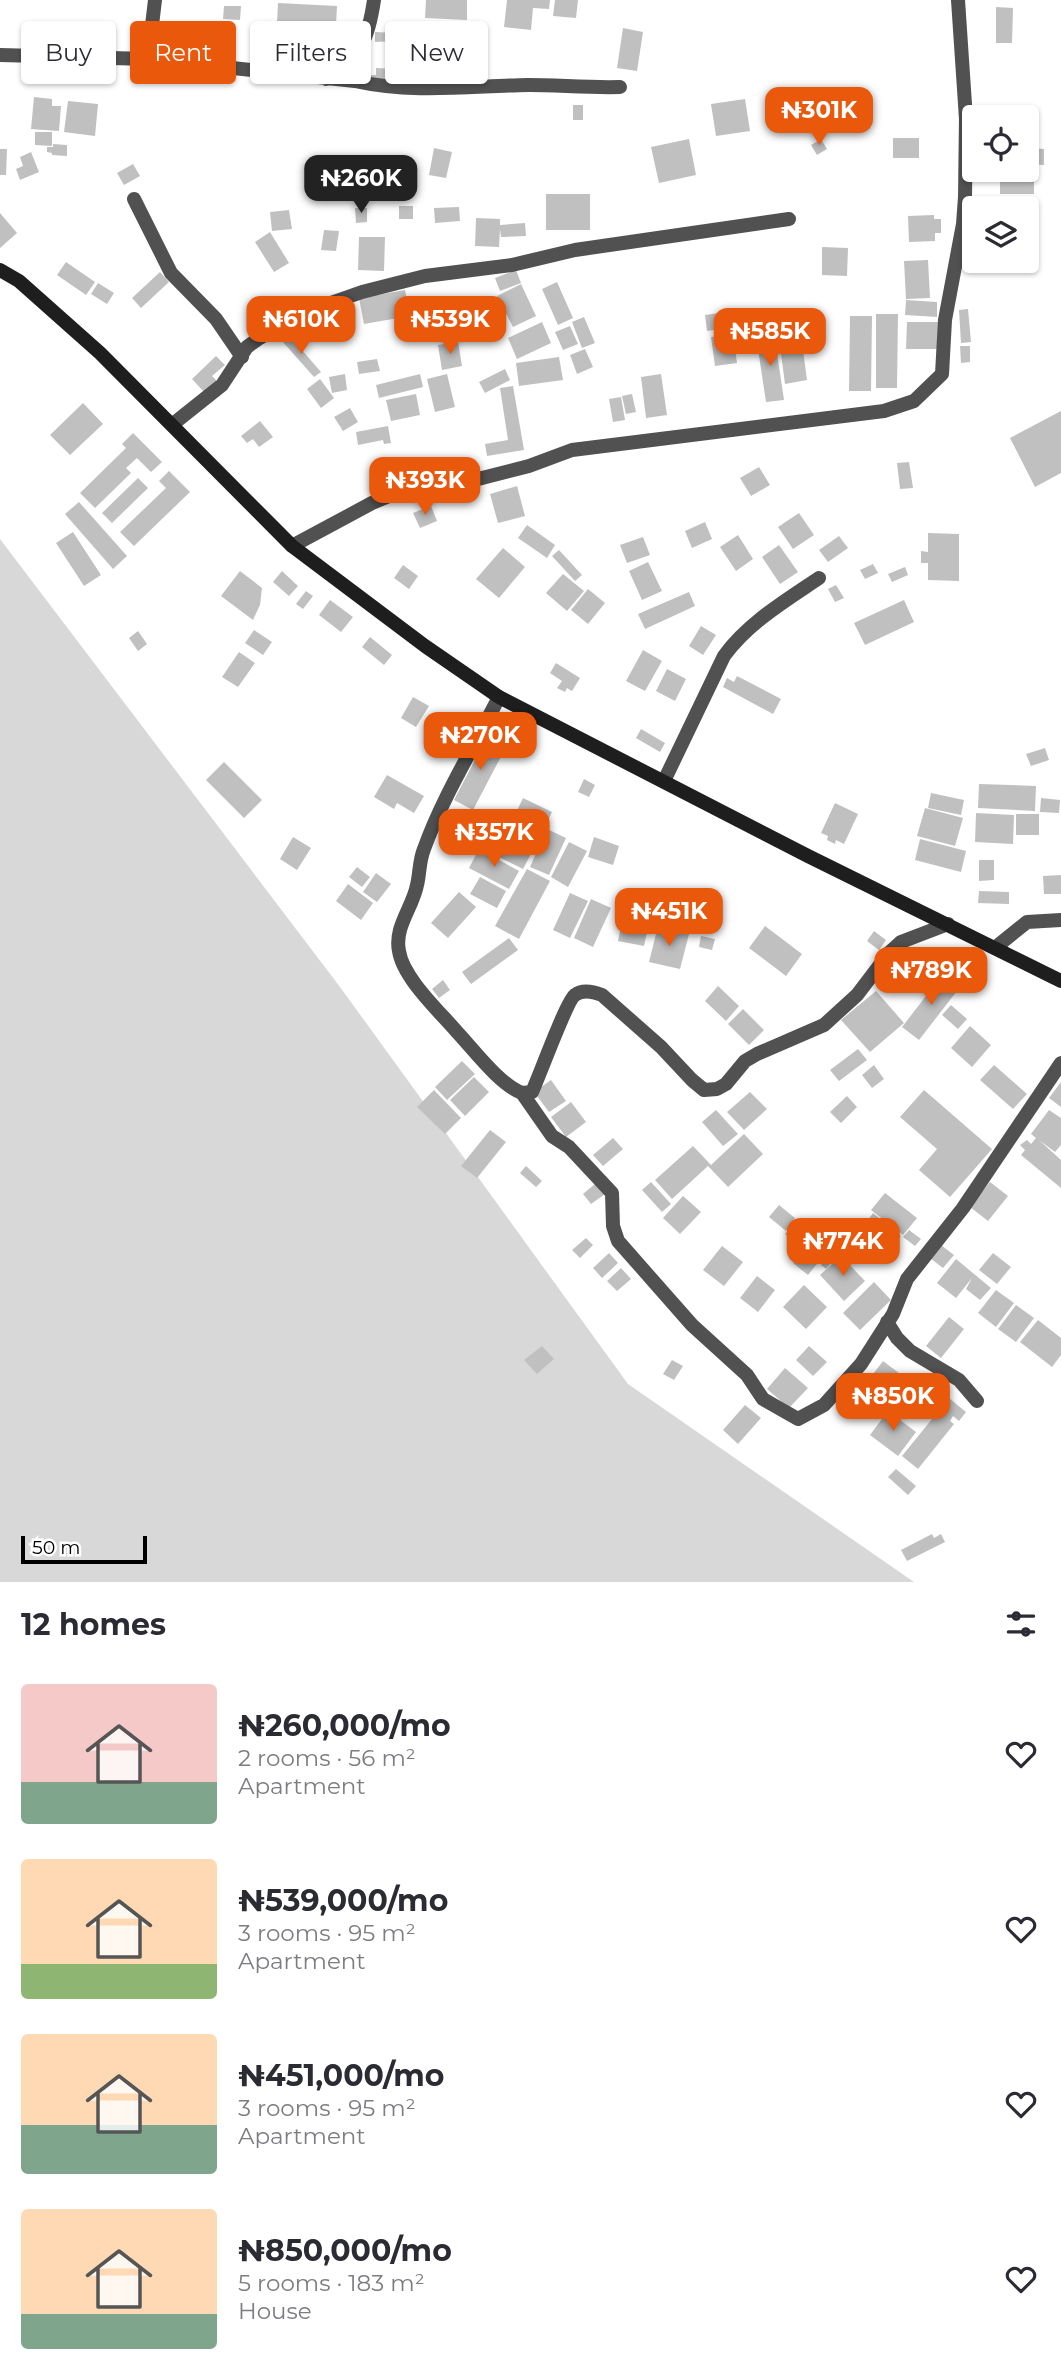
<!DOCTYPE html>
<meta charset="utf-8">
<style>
:root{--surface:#fff;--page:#f2f2f3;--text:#2b2b33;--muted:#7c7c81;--accent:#ea580c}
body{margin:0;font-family:Montserrat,sans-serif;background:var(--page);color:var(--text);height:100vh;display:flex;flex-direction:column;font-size:26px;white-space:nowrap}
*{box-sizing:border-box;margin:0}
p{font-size:23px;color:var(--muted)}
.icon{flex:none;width:38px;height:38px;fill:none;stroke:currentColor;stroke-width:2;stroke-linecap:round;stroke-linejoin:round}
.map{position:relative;height:1582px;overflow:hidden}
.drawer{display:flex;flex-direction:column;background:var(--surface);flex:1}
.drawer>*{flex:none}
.top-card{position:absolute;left:21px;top:21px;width:700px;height:63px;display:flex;gap:14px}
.buttons{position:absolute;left:962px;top:105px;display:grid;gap:14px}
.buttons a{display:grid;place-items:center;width:77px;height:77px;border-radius:7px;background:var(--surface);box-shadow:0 2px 5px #0004;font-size:35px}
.scale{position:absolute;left:21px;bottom:18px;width:126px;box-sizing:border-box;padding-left:7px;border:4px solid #000;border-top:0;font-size:19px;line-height:24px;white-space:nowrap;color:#000;-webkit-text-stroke:5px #fff;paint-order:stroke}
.price{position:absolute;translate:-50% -60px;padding:0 16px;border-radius:14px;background:var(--accent);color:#fff;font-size:23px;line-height:46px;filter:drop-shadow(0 2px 4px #0008)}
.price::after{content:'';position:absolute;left:50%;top:42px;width:21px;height:16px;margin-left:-10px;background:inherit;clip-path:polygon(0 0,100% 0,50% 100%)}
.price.current{background:#222;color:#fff}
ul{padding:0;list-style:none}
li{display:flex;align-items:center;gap:21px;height:175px;padding:0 21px}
li span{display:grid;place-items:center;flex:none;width:196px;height:140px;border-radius:7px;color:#555}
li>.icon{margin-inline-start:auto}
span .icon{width:84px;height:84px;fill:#fffc;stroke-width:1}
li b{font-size:30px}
h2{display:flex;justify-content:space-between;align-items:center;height:84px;padding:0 21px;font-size:30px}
.pill{padding:0 24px;border-radius:7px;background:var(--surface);box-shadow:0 2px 5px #0004;font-size:24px;line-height:63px}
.pill.current{background:var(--accent);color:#fff}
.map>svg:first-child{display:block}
.green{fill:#d8d8d8}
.building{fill:#c0c0c0}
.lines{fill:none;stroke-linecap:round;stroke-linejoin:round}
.street{stroke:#515151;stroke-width:14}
.secondary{stroke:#1e1e1e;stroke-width:14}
</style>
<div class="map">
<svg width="1061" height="1582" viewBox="0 0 1061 1582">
<rect width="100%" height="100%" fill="#fff"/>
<path class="green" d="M0 539 340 987 628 1384 914 1582H0Z"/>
<path class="building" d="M426 0H467V20L425 18Z
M507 0H550L549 9 533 8 531 30 504 27Z
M555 0H578L576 18 553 16Z
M278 3 337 6 335 45 276 42Z
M224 6H241L240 20 223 19Z
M996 7 1013 8 1012 43H996Z
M623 28 643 32 637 71 617 68Z
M375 32 417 34 415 78H404L405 51H395L396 41 375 42Z
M420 33 436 34 435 52 419 51Z
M439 36 466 38 464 80 420 79 421 57H438Z
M376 68 399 69 398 79 369 80V75H376Z
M34 97 52 99V106H61L59 131 31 129Z
M745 99 750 131 716 136 711 104Z
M68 101 98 104 95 136 64 132Z
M573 105H583V120H573Z
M35 132H52V146L35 145Z
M893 138H919V158H893Z
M689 139 696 175 659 183 651 147Z
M821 139 827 149 817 155 811 145Z
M53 144 67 145V156L52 155V153L47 152V147H53Z
M434 148 452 152 446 178 429 175Z
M1027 148 1044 149V165L1027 164Z
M0 149H7L6 175H0Z
M31 152 39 172 20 180 16 169 23 166 20 157Z
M368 159 389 161 386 189 365 187Z
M133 164 140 176 124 185 117 173Z
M321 164 341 168 337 187 318 184Z
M345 167 365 169 363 189 343 187Z
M1000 170 1034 171V194H1000Z
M391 178 416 179 415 191 390 189Z
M546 194H590V230H546Z
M399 206H413V219H399Z
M459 207 460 221 435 223 434 208Z
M355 208H367V222L356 223Z
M289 210 292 229 272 231 270 212Z
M0 213 17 233 0 248Z
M934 215V219H941V233H935V241L909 242 908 216Z
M476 218 500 219V225L525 223 526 236 501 237 500 229 499 247 475 246Z
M324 230 339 231 336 251 321 250Z
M270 232 289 263 274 272 255 242Z
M359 237H385L384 271 358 270Z
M822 247 848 248 847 276 822 275Z
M928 260 930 298 906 299 904 261Z
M66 262 95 282 86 295 57 275Z
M516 270 521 283 500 291 495 278Z
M160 272 169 282 141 308 132 298Z
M557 282 573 318 558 325 542 289Z
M98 283 114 293 107 304 91 294Z
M521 284 536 316 513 327 497 296Z
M405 290 410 316 364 324 359 298Z
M906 300 937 302V317L905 315Z
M748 309 751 325 707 331 705 315Z
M968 309 971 342 961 343 959 310Z
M876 314H898L897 388H876Z
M850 316H872L871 391H849Z
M584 317 595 343 582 348 572 322Z
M799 320 807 380 785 384 777 323Z
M542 322 551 343 517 359 508 338Z
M907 322H940L939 349H906Z
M305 323 313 337 302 343 294 330Z
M570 326 578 344 563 350 555 332Z
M774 333 784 400 766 402 756 336Z
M733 334 737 363 715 366 711 337Z
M289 335 321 372 314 377 282 341Z
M458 342 462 366 442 370 438 345Z
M960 346H970V362L961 363Z
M585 349 593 367 577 374 570 355Z
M216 356 225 365 212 376 217 381 205 393 192 379Z
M559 357 563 380 519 386 516 363Z
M377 359 380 371 359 374 357 362Z
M505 369 510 380 485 393 479 382Z
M345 374 347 390 332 393 329 377Z
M420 374 423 387 379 398 376 385Z
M447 374 455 407 435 412 427 379Z
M661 374 667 415 646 418 641 377Z
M320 379 334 398 321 408 307 389Z
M513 386 524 450 487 456 485 444 508 440 500 388Z
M416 394 420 415 391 421 386 400Z
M632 394 636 412 626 414 622 396Z
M621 397 625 420 613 422 609 399Z
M83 403 103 424 70 455 50 435Z
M350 408 358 422 343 431 334 417Z
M1061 411V473L1035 487 1010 438Z
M260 421 273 437 259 447 253 439 247 443 241 436Z
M388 426 391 443 384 444 383 440 358 445 356 432Z
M133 433 162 462 151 472 137 458 126 468 131 473 95 508 80 493 126 448 122 444Z
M909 462 913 488 900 489 897 463Z
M434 464 437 474 411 482 408 471Z
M759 467 770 485 751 496 740 478Z
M169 471 190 492 134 546 120 532 166 488 159 481Z
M138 478 148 488 112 523 102 513Z
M517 486 525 516 498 523 490 494Z
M79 502 127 556 113 569 65 514Z
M431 506 437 521 420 528 413 513Z
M799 513 814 535 793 549 778 527Z
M705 522 712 539 692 548 685 531Z
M527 525 555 545 547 558 518 538Z
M73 532 101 575 84 586 56 543Z
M928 533 959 534V581L928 580V563H921V551L928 552Z
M738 535 753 559 736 571 720 547Z
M839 536 848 548 828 562 819 550Z
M643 537 650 555 627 563 620 545Z
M779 545 798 572 780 584 762 557Z
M503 548 525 567 499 598 476 579Z
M559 550 582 575 575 581 552 556Z
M648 562 662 591 642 600 629 571Z
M873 564 878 573 865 579 860 570Z
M403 565 418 576 409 589 394 578Z
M905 567 908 575 892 582 888 574Z
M240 571 262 588 260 605 253 620 221 596Z
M282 571 298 586 289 596 273 582Z
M563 574 584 591 567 611 546 593Z
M836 585 844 598 835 602 828 589Z
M588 589 605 603 588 624 571 610Z
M306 591 313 596 303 609 296 604Z
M689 592 695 606 645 629 638 614Z
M330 600 353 617 341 632 319 615Z
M904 600 914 622 865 645 854 623Z
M701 626 716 635 703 655 689 646Z
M254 630 272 642 263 655 245 643Z
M138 631 147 644 138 651 129 638Z
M370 637 392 655 384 665 362 647Z
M643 650 662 661 645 691 626 681Z
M239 652 255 663 238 687 222 677Z
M556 663 580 678 572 691 567 688 565 692 557 688 562 681 550 673Z
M667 669 686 679 675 701 656 691Z
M737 676 781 699 773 714 723 687 727 678 734 682Z
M413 697 429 706 416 727 401 718Z
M641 729 665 743 660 752 636 738Z
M488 735 507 745 473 810 454 800Z
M1045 748 1049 760 1031 766 1026 754Z
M224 762 262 800 244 818 206 780Z
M387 775 424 796 414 813 397 803 394 809 374 797Z
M584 779 595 785 589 797 578 792Z
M979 784 1036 786 1035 811 978 808Z
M931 793 964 800 961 815 928 808Z
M523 798 552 812 535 848 506 834Z
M1041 798 1060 800 1059 813 1040 812Z
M835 803 858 814 844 844 836 840 835 844 827 840 828 836 821 833Z
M925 808 963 818 955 846 917 836Z
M479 811 497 821 494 826 476 816Z
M976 813 1014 815 1013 844 975 842Z
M1016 814H1039V835H1016Z
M547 829 566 838 549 875 530 867Z
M506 836 533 850 523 869 497 856Z
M293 837 311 848 297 870 280 859Z
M594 837 619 846 613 865 588 857Z
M920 839 966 851 961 872 915 860Z
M569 842 587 851 568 887 551 877Z
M479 849 519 871 509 889 469 868Z
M979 860H994V880L979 881Z
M357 867 370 877 362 887 349 877Z
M527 869 550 881 519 939 495 926Z
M376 873 391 884 377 902 363 892Z
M1061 875V894H1044L1043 876Z
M480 877 506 891 497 908 470 894Z
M348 884 373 903 361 920 336 901Z
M979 891 1009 892V904L978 903Z
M459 892 476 907 448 938 431 923Z
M570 893 588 901 570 938 553 930Z
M591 899 611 908 593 947 574 938Z
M623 917 649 923 644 946 618 941Z
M658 926 689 934 680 969 649 962Z
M765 926 802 954 786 976 749 948Z
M874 931 886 940 879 950 867 941Z
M701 936 715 939 712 950 699 947Z
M509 938 518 950 471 984 462 972Z
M918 948 945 968 935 980 909 961Z
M955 962 970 975 962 984 947 972Z
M943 974 960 987 919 1040 902 1027Z
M443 980 450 990 439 998 432 989Z
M718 986 739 1006 726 1021 705 1001Z
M876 991 904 1023 870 1052 841 1020Z
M951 1005 967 1019 958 1029 942 1015Z
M743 1009 764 1030 749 1045 728 1024Z
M970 1026 991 1045 972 1067 951 1048Z
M858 1049 867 1060 839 1081 830 1070Z
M462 1061 475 1074 447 1100 435 1087Z
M874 1065 884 1079 872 1088 862 1075Z
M994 1065 1027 1094 1013 1109 980 1080Z
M474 1077 489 1092 465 1116 450 1100Z
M551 1080 566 1101 549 1112 534 1092Z
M1061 1082V1107L1049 1098Z
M434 1090 461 1118 445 1134 417 1107Z
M924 1090 992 1149 950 1197 919 1170 937 1149 900 1117Z
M750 1092 767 1109 744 1130 727 1112Z
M847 1096 857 1107 841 1123 830 1112Z
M571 1102 586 1122 566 1137 551 1117Z
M716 1110 738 1134 723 1146 702 1122Z
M1049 1110 1061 1118V1145L1055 1152 1039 1140 1061 1160V1188L1021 1155 1025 1150 1020 1145 1027 1140 1031 1144 1036 1138 1031 1134Z
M490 1130 506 1142 477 1178 461 1166Z
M744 1134 763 1154 728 1187 708 1166 672 1199 655 1180 693 1146 711 1165Z
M613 1138 623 1149 603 1166 593 1155Z
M526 1166 542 1181 536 1187 520 1173Z
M651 1182 671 1204 662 1212 642 1190Z
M990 1182 1008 1196 988 1221 970 1207Z
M596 1183 605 1194 591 1204 583 1194Z
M885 1193 917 1218 903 1235 871 1210Z
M683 1196 701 1212 680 1234 663 1218Z
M779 1205 795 1218 786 1231 769 1217Z
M873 1213 901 1236 883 1258 852 1233 862 1221 865 1224Z
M797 1220 813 1233 801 1247 785 1234Z
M823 1230 836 1240 830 1248 817 1237Z
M909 1230 921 1239 915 1246 903 1237Z
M586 1238 593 1245 580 1258 572 1250Z
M813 1238 828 1250 808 1275 793 1263Z
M839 1242 844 1246 826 1269 821 1265Z
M941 1245 954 1255 943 1268 930 1258Z
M722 1246 743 1262 724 1286 703 1270Z
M609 1253 618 1263 602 1278 593 1268Z
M993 1253 1011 1267 997 1284 979 1270Z
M841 1256 865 1281 844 1301 820 1275Z
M956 1259 991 1288 980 1300 966 1289 972 1278 956 1298 937 1283Z
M621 1268 631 1279 617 1291 607 1281Z
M757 1276 775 1290 758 1312 740 1298Z
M874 1282 891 1300 860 1330 843 1313Z
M804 1285 827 1307 806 1329 783 1307Z
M996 1290 1014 1303 996 1327 978 1313Z
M1016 1305 1034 1318 1016 1342 998 1329Z
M949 1317 964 1329 941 1358 926 1346Z
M1038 1320 1061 1338V1355L1052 1367 1020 1342Z
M542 1346 554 1359 537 1374 524 1360Z
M809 1346 827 1362 813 1376 796 1360Z
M672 1360 683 1366 674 1380 663 1374Z
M883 1361 903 1376 883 1401 864 1386Z
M785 1368 808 1388 789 1408 767 1389Z
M903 1380 920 1393 902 1415 886 1402Z
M949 1398 966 1412 959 1421 953 1416 950 1421 954 1424 918 1469 902 1456Z
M745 1405 761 1418 738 1444 723 1430Z
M888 1411 916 1432 898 1456 870 1435Z
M896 1469 916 1486 908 1495 888 1477Z
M932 1534 934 1538 941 1534 945 1542 907 1561 901 1550Z"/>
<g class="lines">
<path class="street" d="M0 55 148 59 355 81C413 94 470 86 528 85 558 85 589 88 620 87
M148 59 155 0
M326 79C361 49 367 47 374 0
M134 199 171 273 216 319 242 357
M173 424 222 385 247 347 258 339 305 312 362 292 425 276 512 265 575 250 789 219
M292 546 372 503 396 493 482 478 529 466 572 450 884 411 914 401 942 374 945 320 963 224 965 197 966 119 958 0
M499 697C474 747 443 796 424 849 419 861 420 873 417 885 413 907 394 927 399 951 403 978 439 1011 457 1032 474 1050 500 1085 522 1093L552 1136 569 1147 612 1193 613 1226 618 1241 692 1325 747 1375 763 1399 798 1419 824 1405 861 1364 893 1314 907 1279 963 1208 1061 1063
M664 781 724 656C748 623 785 601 819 578
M996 947 1027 922 1061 920
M522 1093 532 1092C539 1077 567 1000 575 995 583 989 594 992 602 995L661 1047 692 1080 704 1090 717 1089 726 1084 745 1061 757 1054 824 1025 857 995 889 953 901 942 948 924
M887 1322 897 1338 910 1351 959 1380 977 1401"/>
<path class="secondary" d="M0 270 19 281 100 353 292 546 425 646 499 697 808 856 1061 981"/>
</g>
</svg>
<div class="buttons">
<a><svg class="icon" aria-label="locate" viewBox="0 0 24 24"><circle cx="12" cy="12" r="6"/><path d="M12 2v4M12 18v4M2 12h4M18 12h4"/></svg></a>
<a><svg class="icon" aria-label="layers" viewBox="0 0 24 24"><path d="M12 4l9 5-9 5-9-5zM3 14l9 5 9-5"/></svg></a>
</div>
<div class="scale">50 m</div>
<b class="price" style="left:819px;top:147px">₦301K</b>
<b class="price current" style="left:361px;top:215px">₦260K</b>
<b class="price" style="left:301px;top:356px">₦610K</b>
<b class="price" style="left:450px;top:356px">₦539K</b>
<b class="price" style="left:770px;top:368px">₦585K</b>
<b class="price" style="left:425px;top:517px">₦393K</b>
<b class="price" style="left:480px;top:772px">₦270K</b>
<b class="price" style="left:494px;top:869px">₦357K</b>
<b class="price" style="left:669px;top:948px">₦451K</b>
<b class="price" style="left:931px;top:1007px">₦789K</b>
<b class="price" style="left:843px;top:1278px">₦774K</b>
<b class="price" style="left:893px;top:1433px">₦850K</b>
<div class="top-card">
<a class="pill">Buy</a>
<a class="pill current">Rent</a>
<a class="pill">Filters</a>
<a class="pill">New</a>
</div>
</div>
<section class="drawer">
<h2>12 homes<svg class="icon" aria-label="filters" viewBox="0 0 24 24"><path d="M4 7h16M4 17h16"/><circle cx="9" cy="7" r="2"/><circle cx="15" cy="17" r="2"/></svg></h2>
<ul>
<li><span style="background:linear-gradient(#f6c9c9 70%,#7fa58c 0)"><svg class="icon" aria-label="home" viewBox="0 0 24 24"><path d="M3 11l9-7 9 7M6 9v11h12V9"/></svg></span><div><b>₦260,000/mo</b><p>2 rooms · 56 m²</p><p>Apartment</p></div><svg class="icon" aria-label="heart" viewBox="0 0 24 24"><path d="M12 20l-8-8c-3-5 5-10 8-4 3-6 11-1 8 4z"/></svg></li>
<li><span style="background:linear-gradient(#ffd9b3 75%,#8fb573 0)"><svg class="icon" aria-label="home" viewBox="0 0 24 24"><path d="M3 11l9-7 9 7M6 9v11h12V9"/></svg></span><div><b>₦539,000/mo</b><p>3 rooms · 95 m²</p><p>Apartment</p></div><svg class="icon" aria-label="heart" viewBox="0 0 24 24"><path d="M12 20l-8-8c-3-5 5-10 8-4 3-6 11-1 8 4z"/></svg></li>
<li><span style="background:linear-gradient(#ffd9b3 65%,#7fa58c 0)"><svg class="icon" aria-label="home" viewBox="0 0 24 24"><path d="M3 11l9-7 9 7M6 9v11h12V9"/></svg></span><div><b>₦451,000/mo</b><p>3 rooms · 95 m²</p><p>Apartment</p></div><svg class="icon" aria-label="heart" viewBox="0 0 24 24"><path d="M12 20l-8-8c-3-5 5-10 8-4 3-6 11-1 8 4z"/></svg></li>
<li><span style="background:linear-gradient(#ffd9b3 75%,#7fa58c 0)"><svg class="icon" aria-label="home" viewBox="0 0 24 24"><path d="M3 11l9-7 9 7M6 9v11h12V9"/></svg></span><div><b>₦850,000/mo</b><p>5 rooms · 183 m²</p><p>House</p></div><svg class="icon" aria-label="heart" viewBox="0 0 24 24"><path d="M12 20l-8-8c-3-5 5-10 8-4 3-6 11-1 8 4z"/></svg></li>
</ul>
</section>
